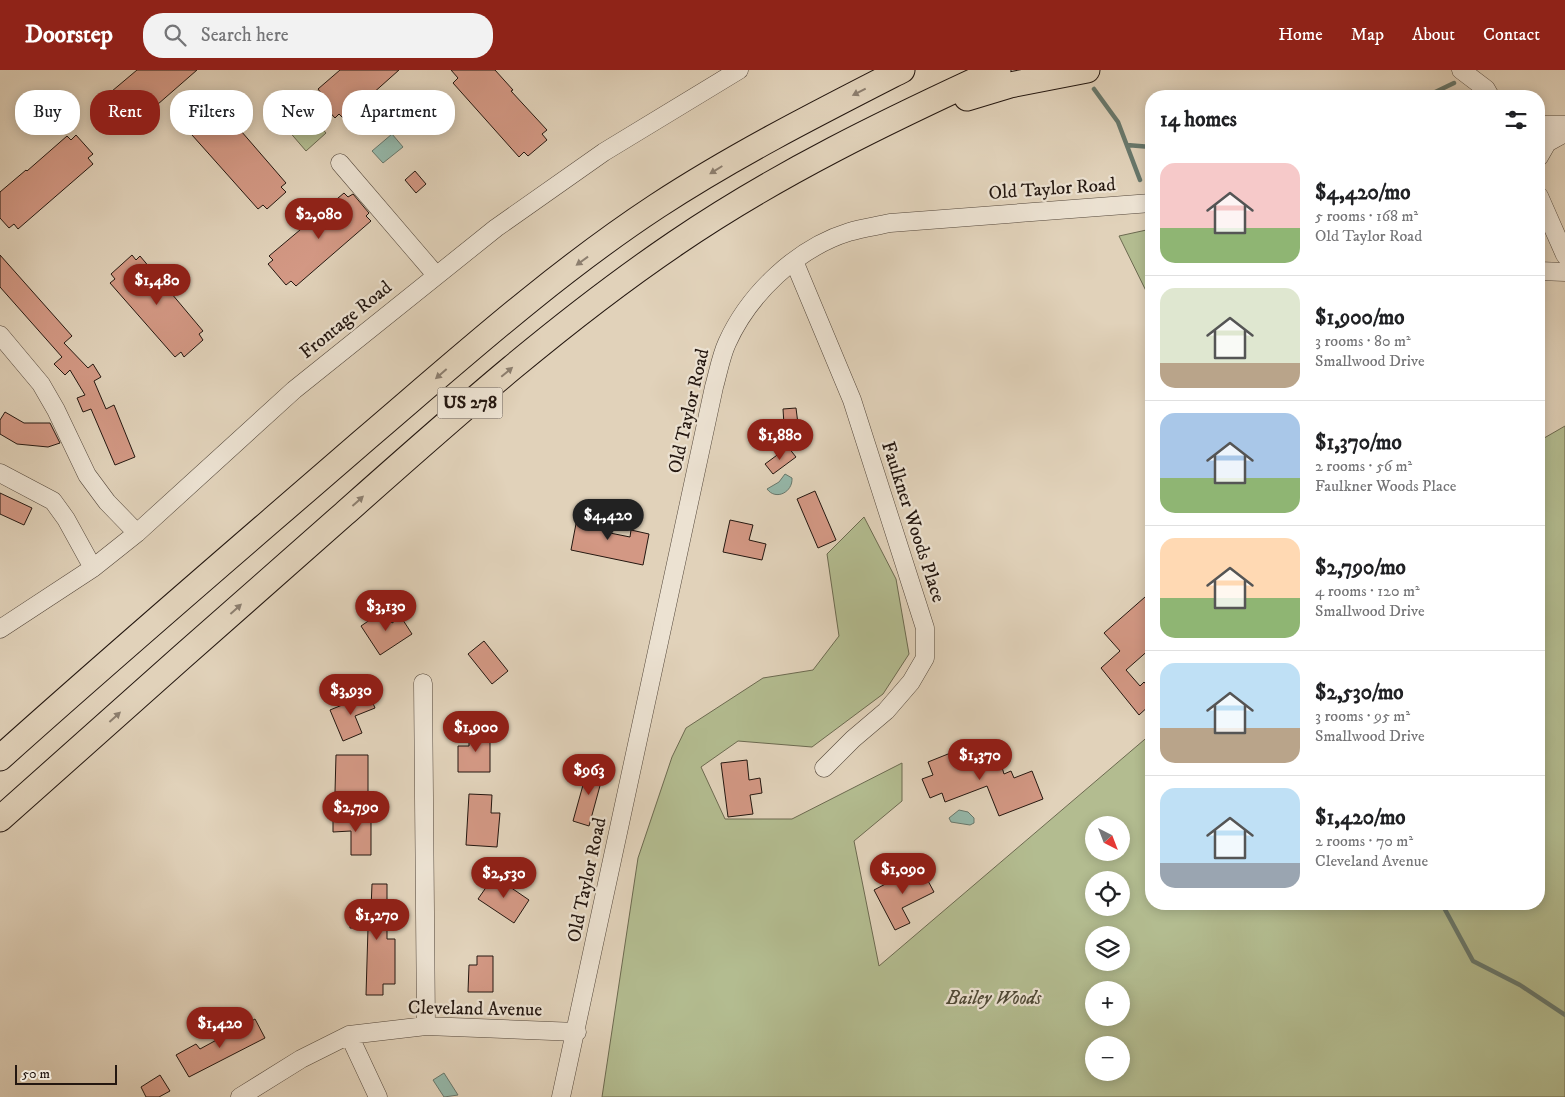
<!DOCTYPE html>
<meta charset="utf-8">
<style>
:root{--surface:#fff;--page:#f2f2f2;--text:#202124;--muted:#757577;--line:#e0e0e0;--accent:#8f2418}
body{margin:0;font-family:"IM FELL DW Pica",serif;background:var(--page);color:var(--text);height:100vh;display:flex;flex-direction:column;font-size:19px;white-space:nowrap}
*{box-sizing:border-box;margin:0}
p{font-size:16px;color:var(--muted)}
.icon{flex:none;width:28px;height:28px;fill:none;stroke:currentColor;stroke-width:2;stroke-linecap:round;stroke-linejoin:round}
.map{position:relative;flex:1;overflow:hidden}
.side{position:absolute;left:1145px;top:20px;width:400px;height:820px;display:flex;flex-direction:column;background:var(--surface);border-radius:20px;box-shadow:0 2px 12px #0003}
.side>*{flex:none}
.top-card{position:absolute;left:15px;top:20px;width:475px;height:45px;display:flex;gap:10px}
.needle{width:32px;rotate:138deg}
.fabs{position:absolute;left:1085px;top:746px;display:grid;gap:10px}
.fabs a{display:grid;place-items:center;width:45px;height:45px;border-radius:50%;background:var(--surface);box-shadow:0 2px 12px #0003;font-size:25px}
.scale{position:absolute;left:15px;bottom:12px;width:102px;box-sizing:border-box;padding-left:5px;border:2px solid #241710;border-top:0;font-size:14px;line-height:18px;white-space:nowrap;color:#241710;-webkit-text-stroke:4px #ece2d2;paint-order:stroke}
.price{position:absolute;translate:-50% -42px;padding:0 11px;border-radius:18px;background:var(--accent);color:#fff;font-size:16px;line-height:32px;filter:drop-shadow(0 1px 2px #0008)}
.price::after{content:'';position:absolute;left:50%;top:30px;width:15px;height:11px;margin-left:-8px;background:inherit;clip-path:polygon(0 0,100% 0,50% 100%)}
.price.active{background:#222;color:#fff}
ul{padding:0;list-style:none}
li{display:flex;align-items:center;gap:15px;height:125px;padding:0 15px}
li+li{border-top:1px solid var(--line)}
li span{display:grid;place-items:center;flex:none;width:140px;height:100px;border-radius:15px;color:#555}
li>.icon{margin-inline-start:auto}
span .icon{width:60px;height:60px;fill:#fffc;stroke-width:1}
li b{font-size:21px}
h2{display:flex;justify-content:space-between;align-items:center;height:60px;padding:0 15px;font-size:21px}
.tag{padding:0 18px;border-radius:20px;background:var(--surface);box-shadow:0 2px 12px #0003;font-size:18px;line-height:45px}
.tag.active{background:var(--accent);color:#fff}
header{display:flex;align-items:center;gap:30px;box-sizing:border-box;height:70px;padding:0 25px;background:var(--accent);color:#fff}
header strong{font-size:24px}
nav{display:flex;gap:28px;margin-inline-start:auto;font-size:18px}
.search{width:350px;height:45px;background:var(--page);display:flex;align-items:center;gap:12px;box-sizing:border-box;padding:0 18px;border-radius:20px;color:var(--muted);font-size:19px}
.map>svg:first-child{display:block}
.green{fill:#b3bc90;stroke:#6c6a50;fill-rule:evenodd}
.water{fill:#95b8aa;stroke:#68786c}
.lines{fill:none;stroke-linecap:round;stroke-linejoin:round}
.stream{stroke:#68786c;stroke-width:4.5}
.building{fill:#d39884;stroke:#241710}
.minor-casing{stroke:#53463a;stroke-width:19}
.highway-casing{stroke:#241710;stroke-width:27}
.minor{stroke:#ece2d2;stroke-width:18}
.highway{stroke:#e1d2ba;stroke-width:25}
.oneway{fill:#8c7e6e}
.labels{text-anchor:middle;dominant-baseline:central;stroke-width:4.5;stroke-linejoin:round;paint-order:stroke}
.shield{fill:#ece2d2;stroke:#60544a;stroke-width:1}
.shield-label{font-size:18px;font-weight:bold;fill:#241710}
.street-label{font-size:19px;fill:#241710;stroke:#ece2d2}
.park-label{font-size:19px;font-style:italic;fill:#4f4936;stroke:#ece2d2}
</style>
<header>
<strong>Doorstep</strong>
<div class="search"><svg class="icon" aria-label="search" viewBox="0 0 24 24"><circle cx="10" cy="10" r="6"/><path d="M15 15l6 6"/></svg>Search here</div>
<nav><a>Home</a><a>Map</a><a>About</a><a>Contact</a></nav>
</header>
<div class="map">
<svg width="1565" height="1027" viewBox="0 0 1565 1027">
<rect width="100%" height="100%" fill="#e1d2ba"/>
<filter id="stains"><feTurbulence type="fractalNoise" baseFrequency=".004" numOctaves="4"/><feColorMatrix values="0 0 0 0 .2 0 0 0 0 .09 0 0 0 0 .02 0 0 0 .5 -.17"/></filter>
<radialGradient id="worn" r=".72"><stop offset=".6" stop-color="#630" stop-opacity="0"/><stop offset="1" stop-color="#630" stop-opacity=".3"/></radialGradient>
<path class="green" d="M301 35 326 63 306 81 281 52Z
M1151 159V231L1119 166Z
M1565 356V1027H602L638 788 672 687 686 658 763 608 813 600 839 566 827 484 864 447 896 509 909 584 883 624 812 677 738 671 701 697 725 749H792L902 693V731L854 771 879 896 1151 664V834H1539V371ZM1094 755H1121V782H1094ZM1094 810H1121V838H1094ZM1094 865H1121V892H1094ZM1094 920H1121V948H1094ZM1094 975H1121V1002H1094Z"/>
<path class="water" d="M392 64 403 77 383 93 372 81Z
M785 404 792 408C793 422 776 431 767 419L779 412Z
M959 740 968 742 974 748V753L970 755 951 752 949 748Z
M444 1003 458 1025 444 1027 433 1010Z"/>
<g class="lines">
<path class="stream" d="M1094 19 1118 52 1140 110
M1427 26 1454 13
M1127 75 1151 77
M1442 834 1473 891 1520 915 1565 945"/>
</g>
<path class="building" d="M137 0H197L126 62 121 57 116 62 98 40 103 36 99 32Z
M340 0H399L344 49 339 44 335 48 316 27 321 23 318 19Z
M451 0H495L513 20 511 21 547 60 542 64 547 70 528 86 524 82 519 87 453 13 458 8Z
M214 37 218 42 222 39 286 113 281 117 286 122 267 139 263 135 258 139 192 65 197 61 193 56Z
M76 65 93 84 88 88 93 94 18 159 14 154 9 158 0 148V122L26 100 27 101 67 66 71 70Z
M415 101 426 114 416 123 405 110Z
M344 123 348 127 353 124 369 143 366 146 371 151 296 216 291 211 286 215 268 194 273 190 269 186Z
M0 185 72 266 64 273 88 298 93 294 101 307 94 311 106 339 114 335 135 387 115 395 91 339 83 342 77 328 85 325 70 300 65 305 54 294 62 287 0 217Z
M132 185 136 190 140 186 203 261 199 264 203 270 184 287 181 282 175 287 110 213 115 209 111 204Z
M796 338 798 354 784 355 783 339Z
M5 342 24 353H50L60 373 48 377 17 374 0 364V350Z
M788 377 796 387 773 404 765 394Z
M815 421 836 470 818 478 797 429Z
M0 423 32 438 24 455 0 444Z
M579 438 594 442 592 453 606 456 605 462 630 467 631 460 649 464 643 495 571 480Z
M730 450 753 455 749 470 766 474 762 490 723 482Z
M1145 527 1151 534V578L1126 600 1140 616 1144 612 1151 620V634L1139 645 1101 598 1120 581 1104 563Z
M383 541 392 553 401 547 412 564 380 585 361 556Z
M484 571 508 601 492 614 468 584Z
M369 624 375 638 355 646 362 663 343 671 330 640Z
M469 660 490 661V702H458V676H469Z
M973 674 983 701 1001 694 1004 704 1011 701 1014 708 1032 701 1043 729 999 746 987 716 945 732 942 723 930 728 922 709 933 705 928 692Z
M336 685H368V722H335Z
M747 690 749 710 760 708 762 723 750 725 753 744 728 747 721 693Z
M588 697 604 701 589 756 573 751Z
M469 724 492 725 491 743H500L497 777 466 775Z
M371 746V785H351V761L333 762V747Z
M920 796 934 822 902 838 910 853 895 860 874 820Z
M494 806 529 830 514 853 478 829Z
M372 814H387V869H395V914H383V925H366L368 858H350L351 838 371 839Z
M477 886H493V922H468L469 895H477Z
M255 949 265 968 189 1007 176 985 196 974 200 979Z
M160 1005 170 1021 159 1027H146L141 1017Z"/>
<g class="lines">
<defs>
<path id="minor" d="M1461 0 1486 19 1490 26
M1539 55H1565
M1539 87 1547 73 1565 63
M340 93 436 205
M1539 126 1565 185
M794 191 852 330 925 558V588L911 612 886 641 853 669 824 698
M1539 201 1565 202
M0 265 41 314 56 340 87 405 107 432 137 463
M0 403 53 431 66 449 93 498
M0 559 93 498 137 463 294 320 496 158 604 82 739 0
M423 613 426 956
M349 965 378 1027
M240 1027 301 989 349 965 426 956 577 962
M561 1027 714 317C718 303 721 286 727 273 749 224 797 178 849 162 862 158 877 156 890 153L1151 133"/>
<path id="highway" d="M967 28 1010 15 1087 0
M0 688C119 581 241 477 362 372 457 291 552 205 657 136 735 85 818 43 902 0
M0 749C114 647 229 545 344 444 451 349 558 253 676 173 777 104 887 51 998 0"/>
</defs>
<use href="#minor" class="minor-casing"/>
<use href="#highway" class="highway-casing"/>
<use href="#minor" class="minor"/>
<use href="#highway" class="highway"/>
</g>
<defs><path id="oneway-solid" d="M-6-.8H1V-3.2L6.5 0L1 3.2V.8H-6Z" transform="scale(1.25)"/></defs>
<g class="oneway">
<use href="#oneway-solid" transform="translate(859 22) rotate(153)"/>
<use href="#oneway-solid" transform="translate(716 100) rotate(148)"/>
<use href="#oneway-solid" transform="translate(582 191) rotate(144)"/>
<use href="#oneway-solid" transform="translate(507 302) rotate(-40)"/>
<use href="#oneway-solid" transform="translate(441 304) rotate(139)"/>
<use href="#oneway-solid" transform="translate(358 431) rotate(-42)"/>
<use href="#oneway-solid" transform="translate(236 539) rotate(-42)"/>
<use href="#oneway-solid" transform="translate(115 647) rotate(-42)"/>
</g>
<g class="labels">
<rect class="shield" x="437.5" y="317.5" width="65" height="31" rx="4"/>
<g class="shield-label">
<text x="470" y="333">US 278</text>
</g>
<g class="street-label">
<text transform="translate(1052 119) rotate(-4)">Old Taylor Road</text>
<text transform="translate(346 250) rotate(-39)">Frontage Road</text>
<text transform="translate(689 341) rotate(-77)">Old Taylor Road</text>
<text transform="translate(913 452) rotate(72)">Faulkner Woods Place</text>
<text transform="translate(587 810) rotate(-78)">Old Taylor Road</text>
<text transform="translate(475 939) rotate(1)">Cleveland Avenue</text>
</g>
<g class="park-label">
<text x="994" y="928">Bailey Woods</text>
</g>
</g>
<rect width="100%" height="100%" filter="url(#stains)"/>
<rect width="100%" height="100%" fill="url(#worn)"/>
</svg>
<div class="fabs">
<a><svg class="needle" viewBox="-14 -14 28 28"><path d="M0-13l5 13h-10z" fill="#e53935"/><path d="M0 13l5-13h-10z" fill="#757577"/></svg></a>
<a><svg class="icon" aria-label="locate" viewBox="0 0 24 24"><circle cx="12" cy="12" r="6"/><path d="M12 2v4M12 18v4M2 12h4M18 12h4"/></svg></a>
<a><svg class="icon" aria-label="layers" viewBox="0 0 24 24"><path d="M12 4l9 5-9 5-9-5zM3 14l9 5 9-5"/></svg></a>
<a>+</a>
<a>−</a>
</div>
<div class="scale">50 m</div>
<b class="price" style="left:319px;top:170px">$2,080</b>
<b class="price" style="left:157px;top:236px">$1,480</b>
<b class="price" style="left:780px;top:391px">$1,880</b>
<b class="price active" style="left:608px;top:471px">$4,420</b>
<b class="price" style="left:386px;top:562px">$3,130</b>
<b class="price" style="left:351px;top:646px">$3,930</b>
<b class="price" style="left:476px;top:683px">$1,900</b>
<b class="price" style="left:980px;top:711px">$1,370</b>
<b class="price" style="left:589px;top:726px">$963</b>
<b class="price" style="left:356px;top:763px">$2,790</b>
<b class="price" style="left:903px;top:825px">$1,090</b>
<b class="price" style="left:504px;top:829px">$2,530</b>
<b class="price" style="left:377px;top:871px">$1,270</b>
<b class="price" style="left:220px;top:979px">$1,420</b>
<div class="top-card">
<a class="tag">Buy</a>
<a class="tag active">Rent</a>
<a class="tag">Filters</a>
<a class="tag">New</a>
<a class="tag">Apartment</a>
</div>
<section class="side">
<h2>14 homes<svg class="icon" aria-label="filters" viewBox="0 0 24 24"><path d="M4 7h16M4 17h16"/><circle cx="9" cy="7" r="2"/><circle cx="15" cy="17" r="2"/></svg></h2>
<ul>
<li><span style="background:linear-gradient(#f6c9c9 65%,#8fb573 0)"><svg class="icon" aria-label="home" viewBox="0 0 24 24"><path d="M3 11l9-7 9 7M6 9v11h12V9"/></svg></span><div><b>$4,420/mo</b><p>5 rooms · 168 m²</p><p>Old Taylor Road</p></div></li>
<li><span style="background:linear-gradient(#dfe7d0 75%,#b9a48a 0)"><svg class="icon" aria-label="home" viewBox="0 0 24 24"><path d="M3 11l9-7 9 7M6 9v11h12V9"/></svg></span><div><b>$1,900/mo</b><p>3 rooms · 80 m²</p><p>Smallwood Drive</p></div></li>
<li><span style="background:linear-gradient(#a9c7e8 65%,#8fb573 0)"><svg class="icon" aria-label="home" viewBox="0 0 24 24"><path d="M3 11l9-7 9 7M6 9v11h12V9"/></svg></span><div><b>$1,370/mo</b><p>2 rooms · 56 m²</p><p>Faulkner Woods Place</p></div></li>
<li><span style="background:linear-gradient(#ffd9b3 60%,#8fb573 0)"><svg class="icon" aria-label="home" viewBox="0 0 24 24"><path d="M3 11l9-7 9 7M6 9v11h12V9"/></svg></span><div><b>$2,790/mo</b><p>4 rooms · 120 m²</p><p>Smallwood Drive</p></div></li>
<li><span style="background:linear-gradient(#bfe0f5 65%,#b9a48a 0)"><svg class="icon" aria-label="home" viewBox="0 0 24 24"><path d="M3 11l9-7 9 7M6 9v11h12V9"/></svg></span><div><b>$2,530/mo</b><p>3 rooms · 95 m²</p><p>Smallwood Drive</p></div></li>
<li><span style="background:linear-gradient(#bfe0f5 75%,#9aa5b1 0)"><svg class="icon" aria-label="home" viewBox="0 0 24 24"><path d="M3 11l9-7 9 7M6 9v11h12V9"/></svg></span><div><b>$1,420/mo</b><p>2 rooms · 70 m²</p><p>Cleveland Avenue</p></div></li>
</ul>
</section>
</div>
